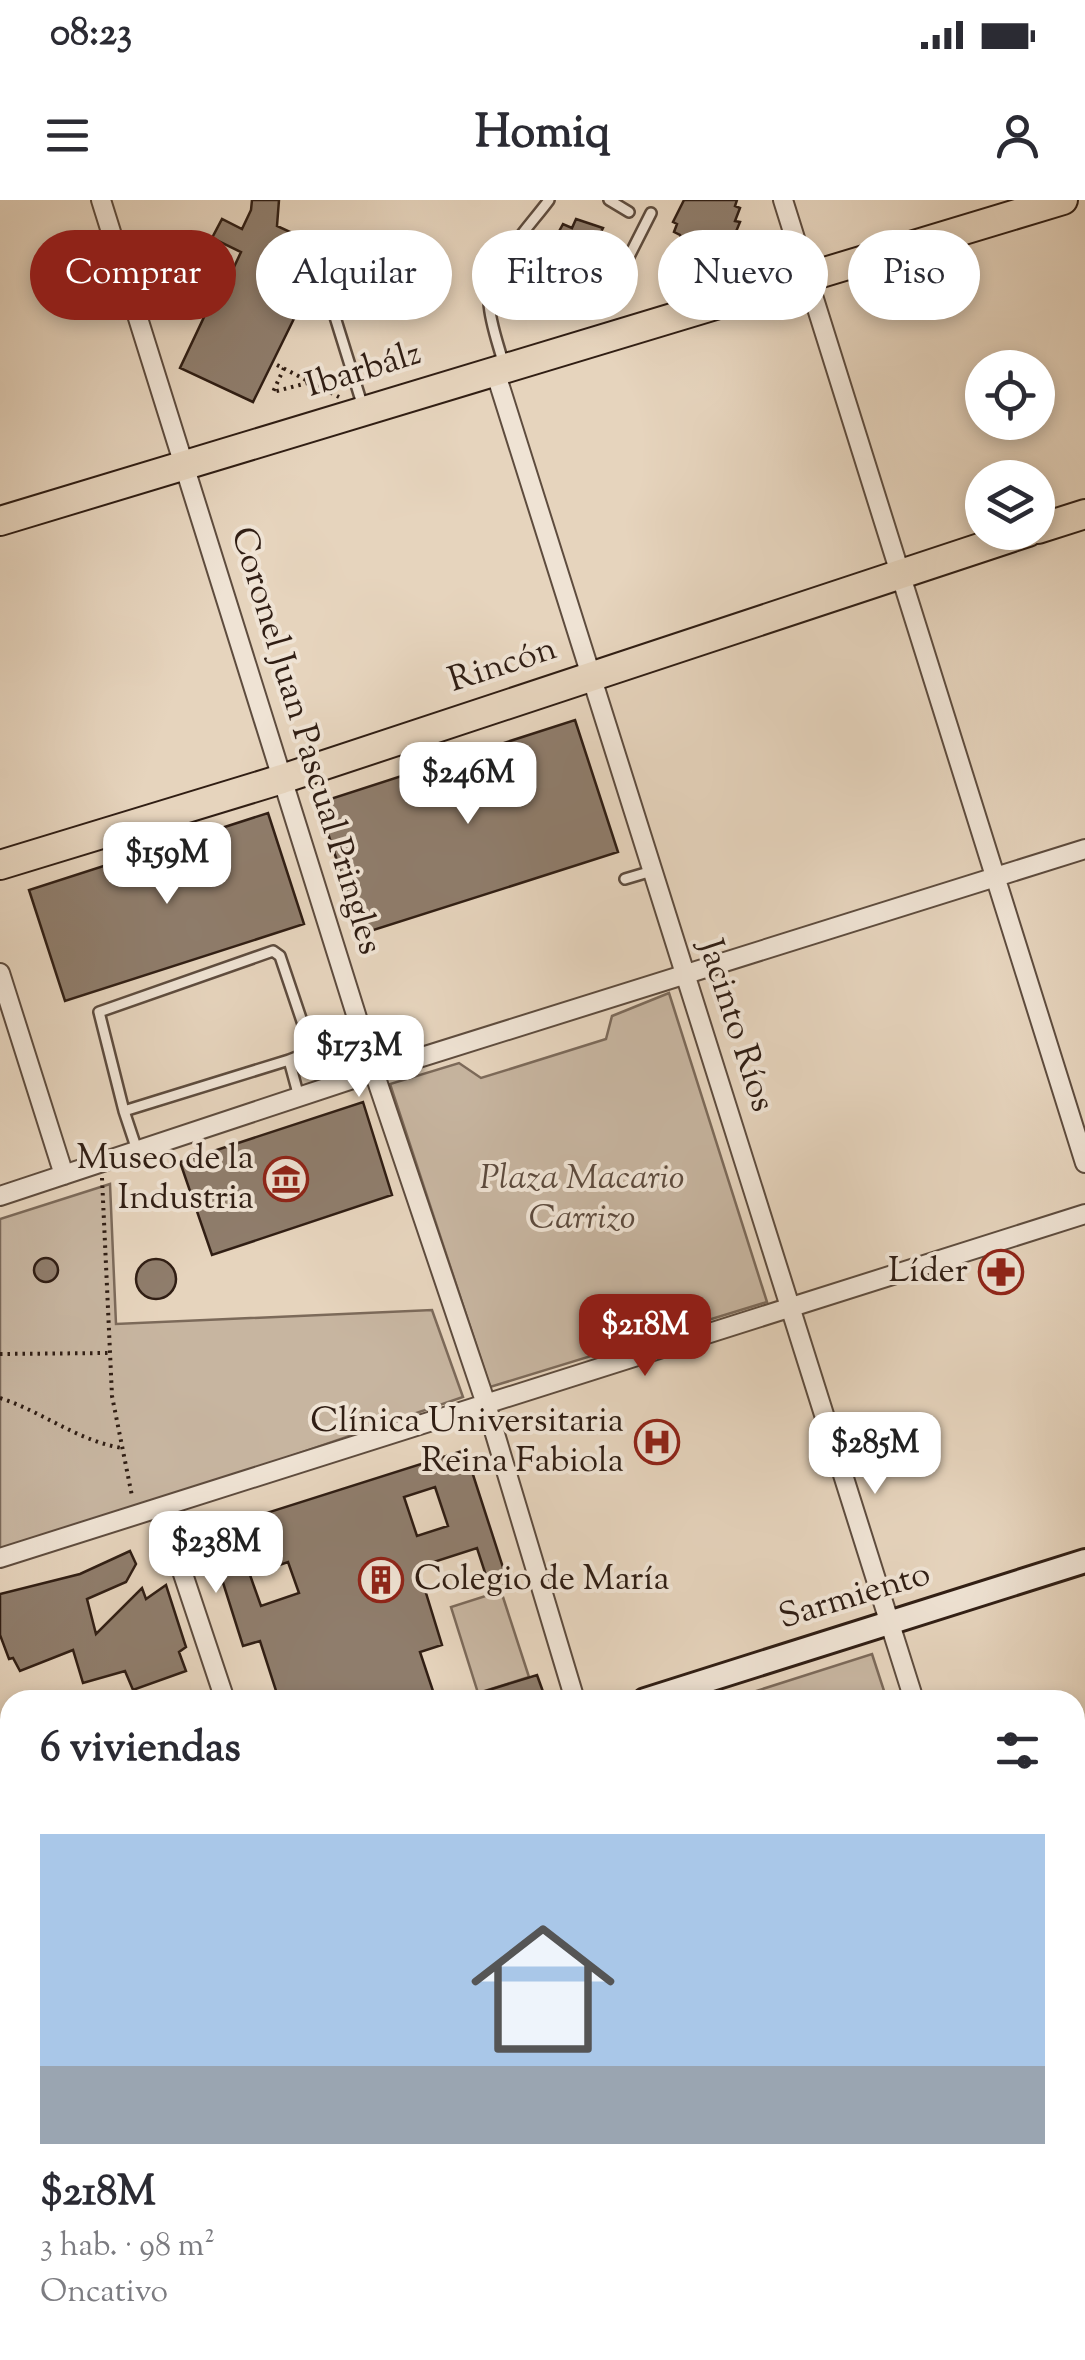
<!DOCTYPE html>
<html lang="es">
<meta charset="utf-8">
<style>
:root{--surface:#fff;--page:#f7f7f7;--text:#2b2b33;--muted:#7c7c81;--accent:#8f2418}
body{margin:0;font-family:"Sorts Mill Goudy",serif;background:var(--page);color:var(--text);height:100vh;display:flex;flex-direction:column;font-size:38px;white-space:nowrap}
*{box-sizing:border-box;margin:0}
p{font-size:32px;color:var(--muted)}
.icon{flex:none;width:55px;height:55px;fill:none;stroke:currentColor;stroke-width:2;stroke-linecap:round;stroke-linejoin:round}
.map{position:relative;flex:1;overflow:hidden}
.panel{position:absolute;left:0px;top:1490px;width:1085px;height:670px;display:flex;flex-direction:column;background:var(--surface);border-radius:30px 30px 0 0;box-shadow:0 5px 15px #0003}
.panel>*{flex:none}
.hud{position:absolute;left:30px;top:30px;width:1025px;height:90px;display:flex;gap:20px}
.fabs{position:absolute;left:965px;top:150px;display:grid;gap:20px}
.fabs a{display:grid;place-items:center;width:90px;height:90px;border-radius:50%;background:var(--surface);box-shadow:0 5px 15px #0003;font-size:50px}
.price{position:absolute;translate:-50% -85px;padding:0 22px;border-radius:20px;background:#fff;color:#222;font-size:32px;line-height:65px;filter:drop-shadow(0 2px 5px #0008)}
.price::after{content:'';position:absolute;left:50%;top:60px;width:30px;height:22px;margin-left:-15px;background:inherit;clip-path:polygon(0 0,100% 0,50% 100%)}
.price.current{background:var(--accent);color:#fff}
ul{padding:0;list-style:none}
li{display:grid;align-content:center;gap:20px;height:530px;padding:0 40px}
li span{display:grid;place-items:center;height:310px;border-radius:0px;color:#555}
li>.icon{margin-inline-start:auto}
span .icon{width:180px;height:180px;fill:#fffc;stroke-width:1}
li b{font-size:42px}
h2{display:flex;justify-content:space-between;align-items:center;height:120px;padding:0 40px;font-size:42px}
.chip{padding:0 35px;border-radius:45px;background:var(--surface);box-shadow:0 5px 15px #0003;font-size:35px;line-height:90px}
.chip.current{background:var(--accent);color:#fff}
.status{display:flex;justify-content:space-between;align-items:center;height:70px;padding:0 50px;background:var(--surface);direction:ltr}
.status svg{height:28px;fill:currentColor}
header{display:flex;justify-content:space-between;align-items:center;height:130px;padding:0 40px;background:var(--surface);font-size:45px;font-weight:800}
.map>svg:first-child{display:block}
.green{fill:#c7b5a0;stroke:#7c6a5a;stroke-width:2.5}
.building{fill:#8f7d6c;stroke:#301e14;stroke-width:2.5;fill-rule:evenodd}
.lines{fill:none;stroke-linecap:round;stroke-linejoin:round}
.service-casing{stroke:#5e4c3e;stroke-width:14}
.minor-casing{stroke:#5e4c3e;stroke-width:22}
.secondary-casing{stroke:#301e14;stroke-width:28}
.primary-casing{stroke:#301e14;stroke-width:32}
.path{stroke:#301e14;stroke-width:4;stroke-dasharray:2.5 5;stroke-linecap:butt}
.service{stroke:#efe3d4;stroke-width:9}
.minor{stroke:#efe3d4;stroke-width:18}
.secondary{stroke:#efe3d4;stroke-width:22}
.primary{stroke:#e6d4bd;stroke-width:28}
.labels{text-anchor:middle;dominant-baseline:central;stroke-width:8;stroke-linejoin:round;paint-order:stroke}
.street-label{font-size:35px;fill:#301e14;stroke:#efe3d4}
.poi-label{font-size:35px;fill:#301e14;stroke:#efe3d4;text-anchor:end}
.park-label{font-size:35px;font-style:italic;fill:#5d4b3e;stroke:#efe3d4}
</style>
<div class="status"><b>08:23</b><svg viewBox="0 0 49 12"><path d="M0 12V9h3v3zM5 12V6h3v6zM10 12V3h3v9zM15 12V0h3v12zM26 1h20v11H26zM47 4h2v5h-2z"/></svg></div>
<header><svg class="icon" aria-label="menu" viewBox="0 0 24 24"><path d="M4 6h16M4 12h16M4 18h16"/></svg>Homiq<svg class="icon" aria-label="person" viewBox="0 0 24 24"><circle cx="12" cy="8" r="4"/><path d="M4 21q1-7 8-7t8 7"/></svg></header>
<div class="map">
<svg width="1085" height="2160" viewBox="0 0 1085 2160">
<rect width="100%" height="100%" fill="#e6d4bd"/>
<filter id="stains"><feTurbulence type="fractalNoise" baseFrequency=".002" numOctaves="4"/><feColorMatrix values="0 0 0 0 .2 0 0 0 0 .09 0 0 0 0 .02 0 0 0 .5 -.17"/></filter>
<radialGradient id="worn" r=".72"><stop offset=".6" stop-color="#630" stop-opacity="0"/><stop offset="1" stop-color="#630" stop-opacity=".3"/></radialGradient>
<path class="green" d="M669 793 767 1102 490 1187 390 884 459 863 481 878 606 839 612 816Z
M110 984 116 1124 432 1110 463 1197 172 1297 0 1351V1019Z
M501 1391 529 1477 478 1493 451 1407Z
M872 1454 887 1500H728Z"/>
<path class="building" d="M252 0H279L277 26 325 48 315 70 297 63 290 67 291 77 310 86 253 202 180 168 204 117 186 109 197 86 220 97 241 52 212 38 222 19 242 29 251 10Z
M684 0H737L735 6 740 8 735 21 740 22 733 39 727 37 720 49 712 45 706 51 686 48 680 35 674 32 677 24 673 22Z
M576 19 603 28 600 34 609 38 606 48 610 50 606 63 610 65 603 81 598 80 590 92 583 88 577 94H566L557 91 551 78 545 74 548 67 544 65 550 52 545 49 554 33 557 35 563 24 572 28Z
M575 520 618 652 361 734 318 603Z
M268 613 304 724 65 801 29 690Z
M363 902 392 995 212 1055 180 962Z
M34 1070a12 12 0 1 1 24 0a12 12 0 1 1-24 0Z
M136 1079a20 20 0 1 1 40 0a20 20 0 1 1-40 0Z
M465 1250 510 1389 492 1394 477 1348 418 1367 442 1445 420 1452 436 1500H279L260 1441 243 1446 207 1332ZM435 1287 448 1326 417 1336 404 1297ZM288 1362 299 1393 261 1406 250 1375Z
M130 1351 136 1364 126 1382 87 1399 96 1434 142 1388 146 1399 166 1385 186 1447 179 1452 186 1471 133 1490 125 1471 83 1483 73 1450 20 1471 13 1458 9 1459 0 1435V1394L80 1374Z
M537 1475 546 1500H467L466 1497Z"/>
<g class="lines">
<defs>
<path id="service" d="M609 0 629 12
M498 70 566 109 610 94 651 13
M297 71 320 81 326 88 363 207
M504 166C499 146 490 123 489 103 487 69 530 26 549 0
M625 679 652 671
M124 911 99 812 273 751 280 756 312 851 289 860
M137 950 124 911 289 860 299 897"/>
<path id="minor" d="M101 0 374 872 486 1204 575 1500
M783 0 1085 963
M495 171 914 1500
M0 773 64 975
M0 996 374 872 1085 649
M161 1308 225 1500
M0 1358 1085 1014
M1075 1702 1085 1699
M0 1844 10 1876
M1075 2001 1085 2031
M0 2046 10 2043
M1075 2049 1085 2046
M96 2150 99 2160
M434 2150 437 2160
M782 2150 786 2160
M711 2160 742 2150"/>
<path id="secondary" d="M645 1500 1085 1361
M0 1705 10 1702"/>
<path id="primary" d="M0 321 1063 0
M1038 329 1085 314
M0 665 282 579 1028 332"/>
</defs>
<use href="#service" class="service-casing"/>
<use href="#minor" class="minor-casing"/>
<use href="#secondary" class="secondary-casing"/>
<use href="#primary" class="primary-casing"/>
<path class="path" d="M277 165 339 197
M284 168 273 192 311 182
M102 978 112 1196 132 1296
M0 1154 110 1153
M0 1198C43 1212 78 1241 122 1248"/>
<use href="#service" class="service"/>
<use href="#minor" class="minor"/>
<use href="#secondary" class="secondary"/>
<use href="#primary" class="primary"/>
</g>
<defs>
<symbol id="museum-ring" viewBox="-11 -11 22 22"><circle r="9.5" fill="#efe3d4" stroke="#8f2418" stroke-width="1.5"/><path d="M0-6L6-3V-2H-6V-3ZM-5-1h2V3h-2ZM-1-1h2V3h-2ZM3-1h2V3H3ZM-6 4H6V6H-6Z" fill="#8f2418"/></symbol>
<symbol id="pharmacy-ring" viewBox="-11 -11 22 22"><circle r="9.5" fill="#efe3d4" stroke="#8f2418" stroke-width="1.5"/><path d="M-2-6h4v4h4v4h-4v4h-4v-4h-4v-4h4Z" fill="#8f2418"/></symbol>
<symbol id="hospital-ring" viewBox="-11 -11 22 22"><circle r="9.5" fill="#efe3d4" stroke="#8f2418" stroke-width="1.5"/><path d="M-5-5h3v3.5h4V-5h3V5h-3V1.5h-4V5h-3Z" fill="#8f2418"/></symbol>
<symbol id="building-ring" viewBox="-11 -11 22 22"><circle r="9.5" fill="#efe3d4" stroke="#8f2418" stroke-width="1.5"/><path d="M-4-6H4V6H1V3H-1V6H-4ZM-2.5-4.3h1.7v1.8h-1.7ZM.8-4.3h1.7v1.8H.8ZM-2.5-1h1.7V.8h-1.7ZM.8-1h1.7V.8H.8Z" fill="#8f2418"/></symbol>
</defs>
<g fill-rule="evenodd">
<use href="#museum-ring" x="261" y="954" width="50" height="50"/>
<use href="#pharmacy-ring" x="976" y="1047" width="50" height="50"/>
<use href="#hospital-ring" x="632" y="1217" width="50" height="50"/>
<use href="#building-ring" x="356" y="1355" width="50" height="50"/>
</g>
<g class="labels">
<g class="street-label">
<text transform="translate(364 171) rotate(-17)">Ibarbálz</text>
<text transform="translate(503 466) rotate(-18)">Rincón</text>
<text transform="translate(305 541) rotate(73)">Coronel Juan Pascual Pringles</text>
<text transform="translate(735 826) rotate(72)">Jacinto Ríos</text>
<text transform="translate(855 1397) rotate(-17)">Sarmiento</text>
</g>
<g class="poi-label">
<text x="254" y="959">Museo de la<tspan x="254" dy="40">Industria</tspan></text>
<text x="968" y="1072">Líder</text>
<text x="624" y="1222">Clínica Universitaria<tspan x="624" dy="40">Reina Fabiola</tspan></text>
<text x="414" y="1380" text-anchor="start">Colegio de María</text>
</g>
<g class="park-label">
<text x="582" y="979">Plaza Macario<tspan x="582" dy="40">Carrizo</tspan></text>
</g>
</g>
<rect width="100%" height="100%" filter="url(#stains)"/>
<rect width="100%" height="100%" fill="url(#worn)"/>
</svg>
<div class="fabs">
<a><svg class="icon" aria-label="locate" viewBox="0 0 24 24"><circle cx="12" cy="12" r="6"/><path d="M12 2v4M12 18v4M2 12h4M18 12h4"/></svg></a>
<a><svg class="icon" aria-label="layers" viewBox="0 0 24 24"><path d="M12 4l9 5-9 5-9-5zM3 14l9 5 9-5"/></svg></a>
</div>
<b class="price" style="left:468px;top:627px">$246M</b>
<b class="price" style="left:167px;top:707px">$159M</b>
<b class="price" style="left:359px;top:900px">$173M</b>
<b class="price current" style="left:645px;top:1179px">$218M</b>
<b class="price" style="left:875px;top:1297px">$285M</b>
<b class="price" style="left:216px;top:1396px">$238M</b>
<div class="hud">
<a class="chip current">Comprar</a>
<a class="chip">Alquilar</a>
<a class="chip">Filtros</a>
<a class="chip">Nuevo</a>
<a class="chip">Piso</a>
</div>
<section class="panel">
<h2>6 viviendas<svg class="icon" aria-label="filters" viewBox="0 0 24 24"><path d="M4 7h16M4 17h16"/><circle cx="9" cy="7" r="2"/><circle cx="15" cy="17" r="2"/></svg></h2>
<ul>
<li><span style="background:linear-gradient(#a9c7e8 75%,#9aa5b1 0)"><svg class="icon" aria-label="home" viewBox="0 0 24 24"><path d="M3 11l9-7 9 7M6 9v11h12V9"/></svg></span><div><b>$218M</b><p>3 hab. · 98 m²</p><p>Oncativo</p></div></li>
</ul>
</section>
</div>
